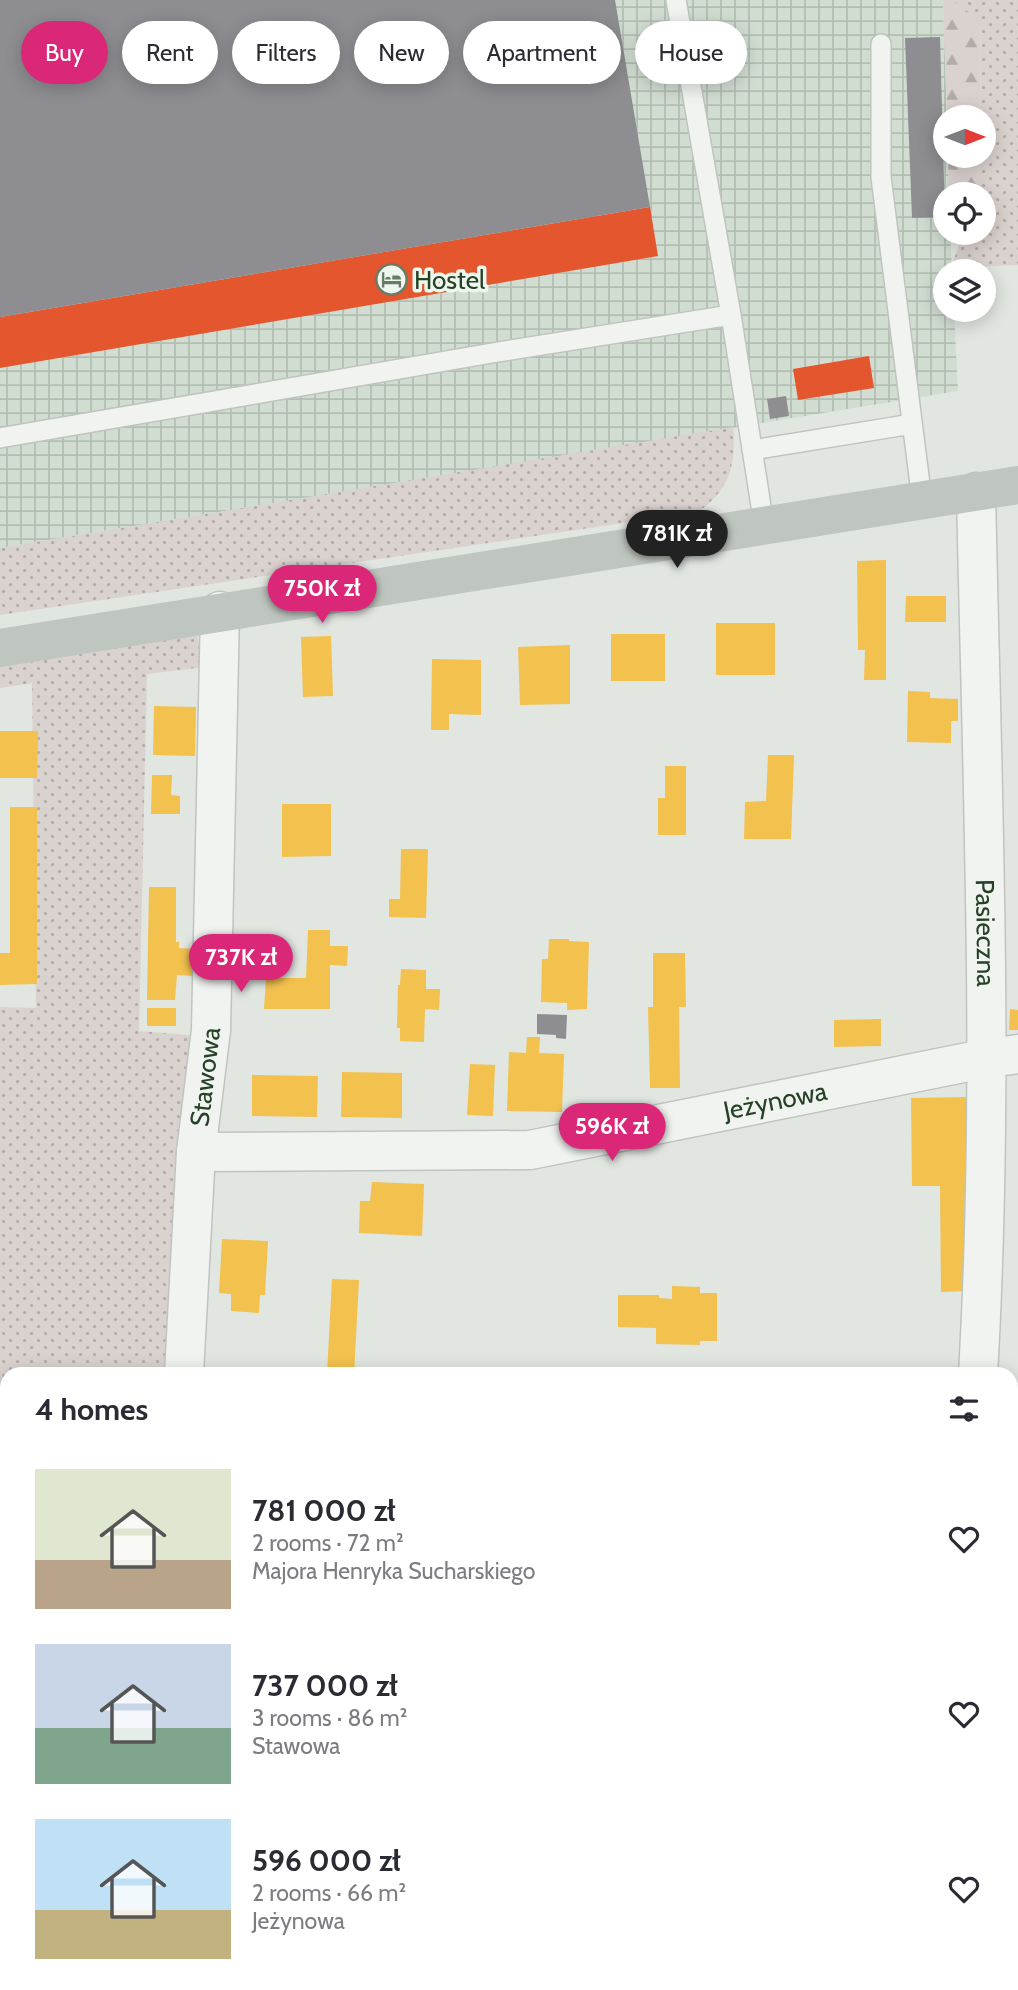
<!DOCTYPE html>
<meta charset="utf-8">
<style>
:root{--surface:#fff;--page:#f7f7f7;--text:#2b2b33;--muted:#7c7c81;--accent:#db2777}
body{margin:0;font-family:Cabin,sans-serif;background:var(--page);color:var(--text);height:100vh;display:flex;flex-direction:column;font-size:26px;white-space:nowrap}
*{box-sizing:border-box;margin:0}
p{font-size:23px;color:var(--muted)}
.icon{flex:none;width:38px;height:38px;fill:none;stroke:currentColor;stroke-width:2;stroke-linecap:round;stroke-linejoin:round}
.map{position:relative;flex:1;overflow:hidden}
.side{position:absolute;left:0px;top:1367px;width:1018px;height:625px;display:flex;flex-direction:column;background:var(--surface);border-radius:21px 21px 0 0;box-shadow:0 4px 18px #0003}
.side>*{flex:none}
.hud{position:absolute;left:21px;top:21px;width:976px;height:63px;display:flex;gap:14px}
.needle{width:46px;rotate:90deg}
.buttons{position:absolute;left:933px;top:105px;display:grid;gap:14px}
.buttons a{display:grid;place-items:center;width:63px;height:63px;border-radius:50%;background:var(--surface);box-shadow:0 4px 18px #0003;font-size:35px}
.price{position:absolute;translate:-50% -60px;padding:0 16px;border-radius:24px;background:var(--accent);color:#fff;font-size:23px;line-height:46px;filter:drop-shadow(0 2px 4px #0008)}
.price::after{content:'';position:absolute;left:50%;top:42px;width:21px;height:16px;margin-left:-10px;background:inherit;clip-path:polygon(0 0,100% 0,50% 100%)}
.price.selected{background:#222;color:#fff}
ul{padding:0;list-style:none}
li{display:flex;align-items:center;gap:21px;height:175px;padding:0 35px}
li span{display:grid;place-items:center;flex:none;width:196px;height:140px;border-radius:0px;color:#555}
li>.icon{margin-inline-start:auto}
span .icon{width:84px;height:84px;fill:#fffc;stroke-width:1}
li b{font-size:30px}
h2{display:flex;justify-content:space-between;align-items:center;height:84px;padding:0 35px;font-size:30px}
.tag{padding:0 24px;border-radius:32px;background:var(--surface);box-shadow:0 4px 18px #0003;font-size:24px;line-height:63px}
.tag.selected{background:var(--accent);color:#fff}
.map>svg:first-child{display:block}
.industrial{fill:url(#industrial-grid)}
.grass{fill:url(#grass-dots)}
.forest{fill:url(#forest-firs)}
.homes{fill:#f2c14e}
.shops{fill:#e4572e}
.industry{fill:#8d8d92}
.lines{fill:none;stroke-linecap:round;stroke-linejoin:round}
.lane-casing{stroke:#bfc4bf;stroke-width:22}
.street-casing{stroke:#bfc4bf;stroke-width:41}
.lane{stroke:#f1f3f1;stroke-width:19}
.street{stroke:#f1f3f1;stroke-width:38}
.secondary{stroke:#bfc6bf;stroke-width:38}
.labels{text-anchor:middle;dominant-baseline:central;stroke-width:7;stroke-linejoin:round;paint-order:stroke}
.poi-label{font-size:26px;fill:#264226;stroke:#eef7ee;text-anchor:start}
.street-label{font-size:26px;fill:#264226;stroke:#eef7ee}
</style>
<div class="map">
<svg width="1018" height="1990" viewBox="0 0 1018 1990">
<defs>
<pattern id="industrial-grid" width="8" height="8" patternUnits="userSpaceOnUse" patternTransform="scale(1.75)"><rect width="8" height="8" fill="#d2ddd2"/><path d="M0 4h8M4 0v8" fill="none" stroke="#b4bfb4"/></pattern>
<pattern id="grass-dots" width="8" height="8" patternUnits="userSpaceOnUse" patternTransform="scale(1.75)"><rect width="8" height="8" fill="#dad2ce"/><path d="M2 2h.1M6 6h.1" fill="none" stroke="#b1aca7" stroke-width="1.8" stroke-linecap="round"/></pattern>
<pattern id="forest-firs" width="22" height="20" patternUnits="userSpaceOnUse" patternTransform="scale(1.75)"><rect width="22" height="20" fill="#dad2ce"/><path d="M5 1l3.5 6h-7zM16 11l3.5 6h-7z" fill="#b1aca7"/></pattern>
</defs>
<rect width="100%" height="100%" fill="#e1e6e1"/>
<path class="industrial" d="M0 0H943L947 117 945 156H948L949 194H945V233H950L952 271H945V310H954L958 391 0 548Z"/>
<path class="grass" d="M952 0H1018V265L951 268 963 233H984V194H976L978 186 979 156H984V117H980L981 22Z
M733 427C736 466 730 489 698 512L0 615V548Z
M197 635 205 667 147 674 139 1031 200 1036 174 1374H7V1984H174L173 1990H0V1007L36 1008 32 683 0 688V659Z"/>
<path class="forest" d="M943 0H952L981 21 980 117H947Z
M948 156H979L978 186 976 194H949Z"/>
<path class="homes" d="M886 560V680H864L865 650H858L857 561Z
M906 596H946V622H905Z
M716 623H775V675H716Z
M611 634H665V681H611Z
M331 636 333 696 303 697 301 637Z
M570 645V704L520 705 518 647Z
M432 659 481 660V715L449 714V730H431Z
M908 691 930 692V698L958 699V721H951V743L907 742Z
M154 706 196 707 195 756 153 755Z
M0 731H38L37 778H0Z
M768 755H794L791 839H744L745 802 766 801Z
M665 766H686V835H658V798H665Z
M152 775H172L171 795 180 796V814H151Z
M282 804H331V856L282 857Z
M10 807H37V984L0 985V953H10Z
M401 849H428L426 918 389 917V899H400Z
M149 887H176V942H179V948L196 949 194 976 177 975 175 1000H147Z
M308 930H330V946H348L347 966 330 965V1009H264L266 978H306Z
M549 939H569V941L589 942 587 1009 567 1010V1003L541 1002 542 959H548Z
M653 953H685L686 1007H679L680 1088H650L648 1007H653Z
M401 969 426 970V989H440L439 1010 425 1009 424 1042 400 1041V1028H397L398 985H400Z
M147 1008H176V1026H147Z
M1010 1009 1018 1010V1030H1009Z
M881 1019V1046L834 1047V1020Z
M527 1037H540L539 1053 564 1054 562 1112 507 1111 509 1052 526 1053Z
M470 1064 495 1065 493 1116 467 1115Z
M342 1072 402 1073V1118L341 1117Z
M252 1075 318 1076 317 1117 252 1116Z
M967 1097 969 1291 941 1292 940 1186H912L911 1098Z
M372 1182 424 1184 422 1236 359 1233 360 1201H370Z
M222 1239 268 1241 265 1295H260L259 1313 231 1311V1294L219 1293Z
M332 1279 359 1280 354 1374H327Z
M672 1286 700 1287V1293H717V1341H700V1345L656 1344V1328L618 1327V1295H659V1298L672 1299Z
M1012 1432 1018 1433V1482H1012Z
M1012 1512 1018 1513 1017 1534 1012 1533Z
M1012 1576H1018V1620H1012Z
M1012 1720H1018V1769H1012Z
M800 1984H830L828 1990H798Z
M853 1984H882L880 1990H851Z
M948 1984H976L975 1990H950Z"/>
<path class="shops" d="M650 207 658 256 0 368V317Z
M869 356 874 388 798 400 793 369Z
M309 1984H357V1990H309Z"/>
<path class="industry" d="M0 0H615L650 207 0 317Z
M940 37 945 217 912 218 905 38Z
M786 396 789 416 770 419 767 399Z
M537 1014 567 1015 566 1039 556 1038V1035L537 1034Z"/>
<g class="lines">
<defs>
<path id="lane" d="M676 0 731 315 764 525
M881 44V177L922 500
M0 438 492 353 731 315
M752 450 912 424"/>
<g id="street">
<path id="s1" d="M976 492C982 786 995 1080 978 1374"/>
<path id="s2" d="M196 1152 530 1150 988 1058 1018 1054"/>
<path id="s3" d="M184 1374 196 1152 211 1030 220 611"/>
<path d="M1012 1814H1018"/>
<path d="M183 1990V1984"/>
<path d="M660 1990 661 1984"/>
</g>
</defs>
<use href="#lane" class="lane-casing"/>
<use href="#street" class="street-casing"/>
<use href="#lane" class="lane"/>
<use href="#street" class="street"/>
<path class="secondary" d="M0 648 1018 485"/>
</g>
<defs>
<symbol id="hotel-ring" viewBox="-11 -11 22 22"><circle r="9.5" fill="#eef7ee" stroke="#677b67" stroke-width="1.5"/><path d="M-6-4.5h1.5V1H6V5H4.5V3h-9V5H-6ZM-4 0a1.8 1.8 0 1 1 3.6 0ZM.5 0V-2.5h3Q6-2.5 6 0Z" fill="#677b67"/></symbol>
</defs>
<g fill-rule="evenodd">
<use href="#hotel-ring" x="374" y="262" width="35" height="35"/>
</g>
<g class="labels">
<g class="poi-label">
<text x="414" y="280">Hostel</text>
</g>
<g class="street-label">
<text stroke="none"><textPath href="#s1" startOffset="441">Pasieczna</textPath></text>
<text stroke="none"><textPath href="#s3" startOffset="298">Stawowa</textPath></text>
<text stroke="none"><textPath href="#s2" startOffset="584">Jeżynowa</textPath></text>
</g>
</g>
</svg>
<div class="buttons">
<a><svg class="needle" viewBox="-14 -14 28 28"><path d="M0-13l5 13h-10z" fill="#e53935"/><path d="M0 13l5-13h-10z" fill="#7c7c81"/></svg></a>
<a><svg class="icon" aria-label="locate" viewBox="0 0 24 24"><circle cx="12" cy="12" r="6"/><path d="M12 2v4M12 18v4M2 12h4M18 12h4"/></svg></a>
<a><svg class="icon" aria-label="layers" viewBox="0 0 24 24"><path d="M12 4l9 5-9 5-9-5zM3 14l9 5 9-5"/></svg></a>
</div>
<b class="price selected" style="left:677px;top:570px">781K zł</b>
<b class="price" style="left:322px;top:625px">750K zł</b>
<b class="price" style="left:241px;top:994px">737K zł</b>
<b class="price" style="left:612px;top:1163px">596K zł</b>
<div class="hud">
<a class="tag selected">Buy</a>
<a class="tag">Rent</a>
<a class="tag">Filters</a>
<a class="tag">New</a>
<a class="tag">Apartment</a>
<a class="tag">House</a>
</div>
<section class="side">
<h2>4 homes<svg class="icon" aria-label="filters" viewBox="0 0 24 24"><path d="M4 7h16M4 17h16"/><circle cx="9" cy="7" r="2"/><circle cx="15" cy="17" r="2"/></svg></h2>
<ul>
<li><span style="background:linear-gradient(#dfe7d0 65%,#b9a48a 0)"><svg class="icon" aria-label="home" viewBox="0 0 24 24"><path d="M3 11l9-7 9 7M6 9v11h12V9"/></svg></span><div><b>781 000 zł</b><p>2 rooms · 72 m²</p><p>Majora Henryka Sucharskiego</p></div><svg class="icon" aria-label="heart" viewBox="0 0 24 24"><path d="M12 20l-8-8c-3-5 5-10 8-4 3-6 11-1 8 4z"/></svg></li>
<li><span style="background:linear-gradient(#c9d6e8 60%,#7fa58c 0)"><svg class="icon" aria-label="home" viewBox="0 0 24 24"><path d="M3 11l9-7 9 7M6 9v11h12V9"/></svg></span><div><b>737 000 zł</b><p>3 rooms · 86 m²</p><p>Stawowa</p></div><svg class="icon" aria-label="heart" viewBox="0 0 24 24"><path d="M12 20l-8-8c-3-5 5-10 8-4 3-6 11-1 8 4z"/></svg></li>
<li><span style="background:linear-gradient(#bfe0f5 65%,#c2b280 0)"><svg class="icon" aria-label="home" viewBox="0 0 24 24"><path d="M3 11l9-7 9 7M6 9v11h12V9"/></svg></span><div><b>596 000 zł</b><p>2 rooms · 66 m²</p><p>Jeżynowa</p></div><svg class="icon" aria-label="heart" viewBox="0 0 24 24"><path d="M12 20l-8-8c-3-5 5-10 8-4 3-6 11-1 8 4z"/></svg></li>
</ul>
</section>
</div>
